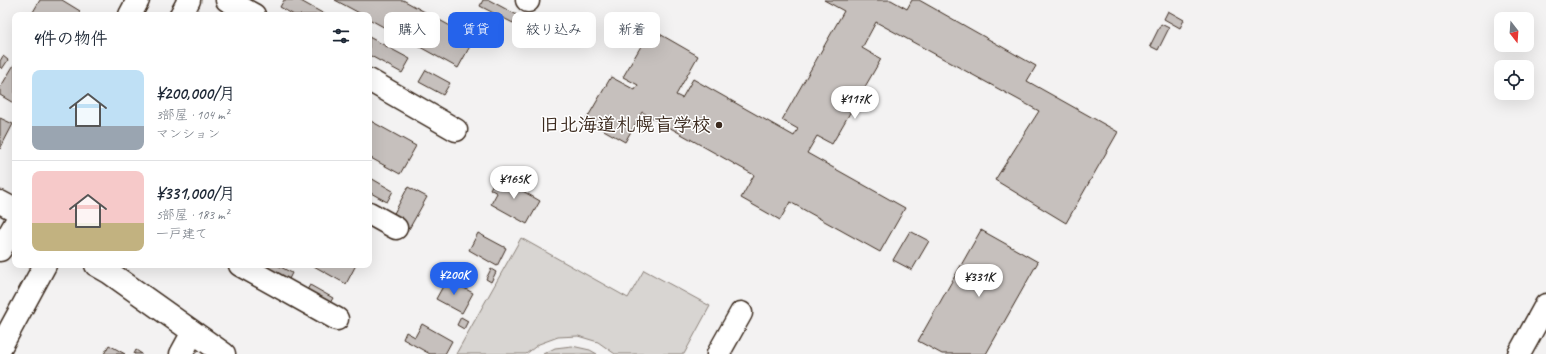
<!DOCTYPE html>
<html lang="ja">
<meta charset="utf-8">
<style>
:root{--surface:#fff;--page:#f6f6f7;--text:#1f2937;--muted:#747a83;--line:#e0e1e3;--accent:#2563eb}
body{margin:0;font-family:Caveat,"Klee One",sans-serif;background:var(--page);color:var(--text);height:100vh;display:flex;flex-direction:column;font-size:15px;white-space:nowrap}
*{box-sizing:border-box;margin:0}
p{font-size:13px;color:var(--muted)}
.icon{flex:none;width:22px;height:22px;fill:none;stroke:currentColor;stroke-width:2;stroke-linecap:round;stroke-linejoin:round}
.map{position:relative;flex:1;overflow:hidden}
.drawer{position:absolute;left:12px;top:12px;width:360px;height:256px;display:flex;flex-direction:column;background:var(--surface);border-radius:8px;box-shadow:0 4px 16px #0002}
.drawer>*{flex:none}
.hud{position:absolute;left:384px;top:12px;width:380px;height:36px;display:flex;gap:8px}
.needle{width:26px;rotate:163deg}
.buttons{position:absolute;left:1494px;top:12px;display:grid;gap:8px}
.buttons a{display:grid;place-items:center;width:40px;height:40px;border-radius:8px;background:var(--surface);box-shadow:0 4px 16px #0002;font-size:20px}
.price{position:absolute;translate:-50% -34px;padding:0 9px;border-radius:14px;background:#fff;color:#222;font-size:13px;line-height:26px;filter:drop-shadow(0 1px 2px #0008)}
.price::after{content:'';position:absolute;left:50%;top:24px;width:12px;height:9px;margin-left:-6px;background:inherit;clip-path:polygon(0 0,100% 0,50% 100%)}
.price.active{background:var(--accent);color:#fff}
ul{padding:0;list-style:none}
li{display:flex;align-items:center;gap:12px;height:100px;padding:0 20px}
li+li{border-top:1px solid var(--line)}
li span{display:grid;place-items:center;flex:none;width:112px;height:80px;border-radius:8px;color:#555}
li>.icon{margin-inline-start:auto}
span .icon{width:48px;height:48px;fill:#fffc;stroke-width:1}
li b{font-size:17px}
h2{display:flex;justify-content:space-between;align-items:center;height:48px;padding:0 20px;font-size:17px}
.chip{padding:0 14px;border-radius:8px;background:var(--surface);box-shadow:0 4px 16px #0002;font-size:14px;line-height:36px}
.chip.active{background:var(--accent);color:#fff}
.map>svg:first-child{display:block}
.green{fill:#d8d5d2;stroke:#8a8078}
.building{fill:#c6c0bd;stroke:#3b2a1e}
.lines{fill:none;stroke-linecap:round;stroke-linejoin:round}
.minor-casing{stroke:#3b2a1e;stroke-width:25}
.minor{stroke:#fff;stroke-width:22}
.poi-dot{fill:#3b2a1e;stroke:#fff;stroke-width:1.5}
.labels{text-anchor:middle;dominant-baseline:central;stroke-width:3;stroke-linejoin:round;paint-order:stroke}
.poi-label{font-size:19px;font-weight:bold;fill:#3b2a1e;stroke:#fff;text-anchor:end}
</style>
<div class="map">
<svg width="1546" height="354" viewBox="0 0 1546 354">
<rect width="100%" height="100%" fill="#f3f2f2"/>
<filter id="ink" filterUnits="userSpaceOnUse"><feTurbulence type="fractalNoise" baseFrequency=".025" numOctaves="2"/><feDisplacementMap in="SourceGraphic" scale="8" xChannelSelector="R" yChannelSelector="G"/><feConvolveMatrix kernelMatrix="1 2 1 2 8 2 1 2 1" color-interpolation-filters="sRGB"/></filter>
<g filter="url(#ink)">
<path class="green" d="M521 238 628 298 644 270 710 306 684 354H615L598 342 578 336 558 337 539 344 526 354H456Z
M572 346 590 350 597 354H543L555 348Z"/>
<path class="building" d="M40 0H62L80 11 77 15H39L33 12Z
M284 0H299L326 15H294L280 7Z
M335 0H403L474 39 458 68 369 19V15H363Z
M483 0H489L517 15 513 23 480 6Z
M824 0H891L907 9 912 0H919L1036 66 1027 81 1118 132 1066 223 995 180 1039 111 876 22 862 48 881 59 832 144 817 136 807 153 905 208 880 252 790 202 780 220 741 198 754 175 642 112 625 142 586 120 611 77 635 90 638 85 623 77 651 29 698 56 676 95 682 98 693 79 794 136 798 129 782 120 844 11Z
M1168 11 1184 20 1180 28 1164 19Z
M1161 24 1169 28 1158 50 1150 46Z
M369 37 410 59 402 73 369 55Z
M3 56 8 60 2 69 0 67V61Z
M15 63V104L0 95V88Z
M426 70 450 83 443 95 419 82Z
M0 118 13 124 0 149Z
M369 120 416 146 400 174 369 157Z
M497 176 540 201 527 224 491 204 497 193 490 189Z
M369 177 393 191 387 202 369 192Z
M408 187 427 197 409 229 391 219Z
M981 230 1038 262 986 354H942L918 341Z
M910 231 929 241 912 270 893 260Z
M478 233 506 248 497 266 469 250Z
M253 265H277L292 273 287 283Z
M312 265H356L346 284Z
M491 269 496 272 491 282 486 279Z
M447 279 473 293 462 313 436 299Z
M310 285 333 298 327 308 304 295Z
M461 317 468 321 464 329 457 325Z
M422 324 452 341 445 354H430L403 339 406 332 415 337Z
M109 345 125 354H104Z
M136 350 142 354H134Z"/>
<g class="lines">
<defs>
<path id="minor" d="M227 0 254 15
M527 0 528 1
M130 15 138 0
M181 15 189 0
M369 80 456 130
M0 202 15 210
M369 213 396 228
M0 250 15 224
M96 265 110 273 224 354
M240 265 337 319
M0 348 45 265
M181 354 193 332
M718 354 741 313
M1519 354 1546 305"/>
</defs>
<use href="#minor" class="minor-casing"/>
<use href="#minor" class="minor"/>
</g>
</g>
<circle class="poi-dot" cx="719" cy="125" r="4"/>
<g class="labels">
<g class="poi-label">
<text x="711" y="125">旧北海道札幌盲学校</text>
</g>
</g>
</svg>
<div class="buttons">
<a><svg class="needle" viewBox="-14 -14 28 28"><path d="M0-13l5 13h-10z" fill="#e53935"/><path d="M0 13l5-13h-10z" fill="#747a83"/></svg></a>
<a><svg class="icon" aria-label="locate" viewBox="0 0 24 24"><circle cx="12" cy="12" r="6"/><path d="M12 2v4M12 18v4M2 12h4M18 12h4"/></svg></a>
</div>
<b class="price" style="left:855px;top:120px">¥117K</b>
<b class="price" style="left:514px;top:200px">¥165K</b>
<b class="price active" style="left:454px;top:296px">¥200K</b>
<b class="price" style="left:979px;top:298px">¥331K</b>
<div class="hud">
<a class="chip">購入</a>
<a class="chip active">賃貸</a>
<a class="chip">絞り込み</a>
<a class="chip">新着</a>
</div>
<section class="drawer">
<h2>4件の物件<svg class="icon" aria-label="filters" viewBox="0 0 24 24"><path d="M4 7h16M4 17h16"/><circle cx="9" cy="7" r="2"/><circle cx="15" cy="17" r="2"/></svg></h2>
<ul>
<li><span style="background:linear-gradient(#bfe0f5 70%,#9aa5b1 0)"><svg class="icon" aria-label="home" viewBox="0 0 24 24"><path d="M3 11l9-7 9 7M6 9v11h12V9"/></svg></span><div><b>¥200,000/月</b><p>3部屋 · 104 m²</p><p>マンション</p></div></li>
<li><span style="background:linear-gradient(#f6c9c9 65%,#c2b280 0)"><svg class="icon" aria-label="home" viewBox="0 0 24 24"><path d="M3 11l9-7 9 7M6 9v11h12V9"/></svg></span><div><b>¥331,000/月</b><p>5部屋 · 183 m²</p><p>一戸建て</p></div></li>
</ul>
</section>
</div>
